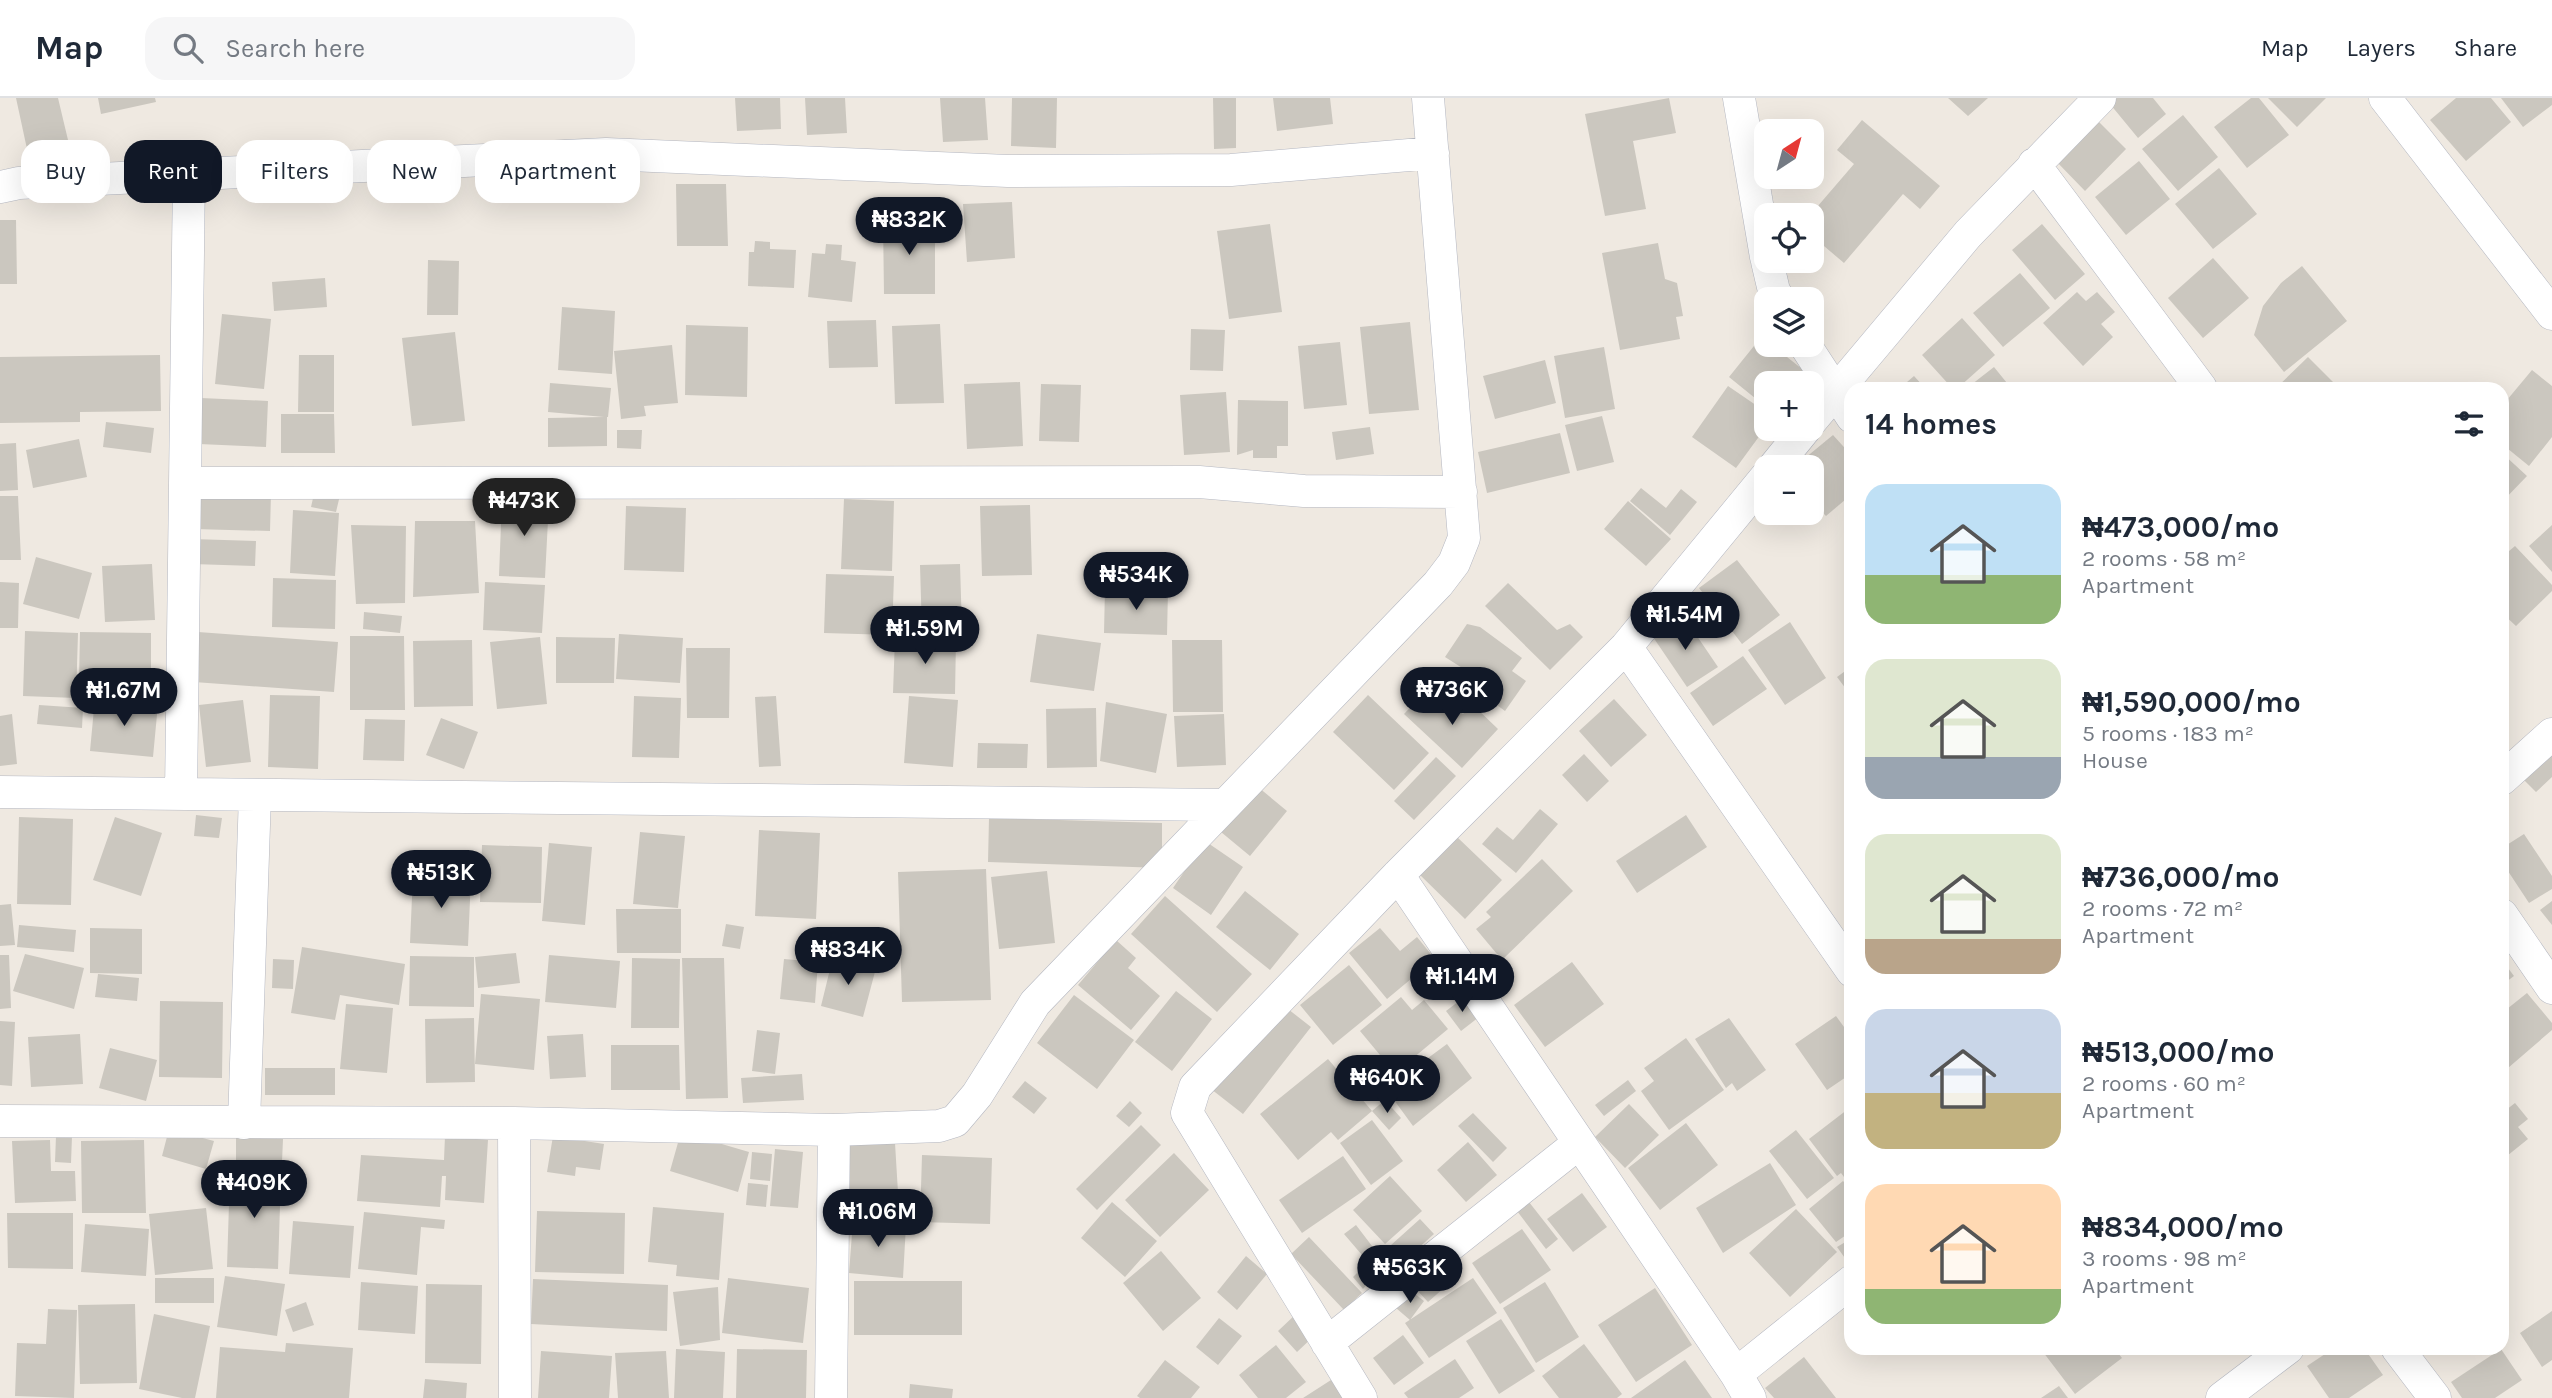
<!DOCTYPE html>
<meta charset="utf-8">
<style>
:root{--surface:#fff;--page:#f6f6f7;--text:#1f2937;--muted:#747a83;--line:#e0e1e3;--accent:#111827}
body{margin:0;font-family:Karla,sans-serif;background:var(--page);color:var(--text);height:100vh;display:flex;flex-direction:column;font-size:26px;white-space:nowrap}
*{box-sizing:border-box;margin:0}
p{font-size:23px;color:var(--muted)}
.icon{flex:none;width:38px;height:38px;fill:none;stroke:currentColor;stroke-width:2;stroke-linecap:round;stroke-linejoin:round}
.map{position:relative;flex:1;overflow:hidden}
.side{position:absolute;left:1844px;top:284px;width:665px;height:973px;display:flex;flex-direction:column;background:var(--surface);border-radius:21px;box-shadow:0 7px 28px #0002}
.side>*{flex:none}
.top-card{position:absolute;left:21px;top:42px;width:665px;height:63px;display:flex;gap:14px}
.needle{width:46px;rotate:36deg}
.fabs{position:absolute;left:1754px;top:21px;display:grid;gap:14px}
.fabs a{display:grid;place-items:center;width:70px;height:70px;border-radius:14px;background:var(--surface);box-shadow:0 7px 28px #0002;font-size:35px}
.price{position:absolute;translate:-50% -60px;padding:0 16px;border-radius:24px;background:var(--accent);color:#fff;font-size:23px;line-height:46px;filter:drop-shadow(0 2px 4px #0008)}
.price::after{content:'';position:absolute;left:50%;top:42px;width:21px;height:16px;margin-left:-10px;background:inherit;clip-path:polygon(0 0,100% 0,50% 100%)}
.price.on{background:#222;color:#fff}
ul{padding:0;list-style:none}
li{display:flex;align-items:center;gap:21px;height:175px;padding:0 21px}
li span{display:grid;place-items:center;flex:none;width:196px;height:140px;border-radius:21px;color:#555}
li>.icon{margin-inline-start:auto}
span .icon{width:84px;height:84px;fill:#fffc;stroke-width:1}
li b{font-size:30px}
h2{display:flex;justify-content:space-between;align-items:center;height:84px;padding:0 21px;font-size:30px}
.pill{padding:0 24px;border-radius:21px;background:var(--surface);box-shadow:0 7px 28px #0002;font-size:24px;line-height:63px}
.pill.on{background:var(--accent);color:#fff}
header{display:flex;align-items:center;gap:42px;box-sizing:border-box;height:98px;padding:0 35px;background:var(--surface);border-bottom:2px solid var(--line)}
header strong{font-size:33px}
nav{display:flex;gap:38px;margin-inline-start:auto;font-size:24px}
.search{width:490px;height:63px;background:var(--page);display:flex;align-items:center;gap:18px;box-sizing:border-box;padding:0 24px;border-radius:21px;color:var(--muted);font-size:26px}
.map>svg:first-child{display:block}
.building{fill:#cbc7bf}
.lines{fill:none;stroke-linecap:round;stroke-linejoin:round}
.street-casing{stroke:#b4b7c1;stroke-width:33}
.street{stroke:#fff;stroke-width:32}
</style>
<header>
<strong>Map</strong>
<div class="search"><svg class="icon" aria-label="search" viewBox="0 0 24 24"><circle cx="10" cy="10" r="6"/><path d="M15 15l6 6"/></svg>Search here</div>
<nav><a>Map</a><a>Layers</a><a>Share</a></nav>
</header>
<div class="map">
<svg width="2552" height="1300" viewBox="0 0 2552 1300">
<rect width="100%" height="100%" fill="#efe9e1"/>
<path class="building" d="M16 0H58L68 42 27 51Z
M98 0H155L156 4 101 16Z
M735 0H780L781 31 737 33Z
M805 0H845L847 35 807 37Z
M940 0H985L988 42 943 44Z
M1012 0H1057L1056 50 1011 48Z
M1213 0H1236V50L1214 51Z
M1273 0H1330L1333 26 1277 33Z
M1669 0 1676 35 1633 43 1646 111 1605 118 1585 16Z
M1948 0H1988L1968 18Z
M2117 0H2153L2166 16 2138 40 2110 6Z
M2251 0H2259L2289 37 2247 70 2214 29Z
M2268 0H2326L2297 29Z
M2456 0H2491L2511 24 2466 63 2430 22Z
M2501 0H2552V7L2523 29Z
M2183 17 2218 59 2178 93 2142 51Z
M1862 22 1940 88 1920 111 1903 96 1844 165 1811 137V116L1854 66 1837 52Z
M2097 22 2126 51 2085 93 2055 62Z
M2139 63 2170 101 2126 137 2095 99Z
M2219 70 2257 116 2213 151 2175 106Z
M676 86H726L728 148H677Z
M1012 104 1015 160 967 164 963 106Z
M0 122H16L17 186H0Z
M883 122H935V196H884Z
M1270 126 1282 214 1229 221 1217 133Z
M2042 126 2085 176 2055 202 2012 152Z
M755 143 770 144V151L796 152 794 190 748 188 749 154H754Z
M1658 145 1665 181 1677 185 1683 218 1676 219 1680 241 1620 252 1602 155Z
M826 146 842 147 841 162 856 164 852 204 808 199 812 155 825 156Z
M2213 160 2249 200 2203 240 2168 200Z
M428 162 459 163 458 217H427Z
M2302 168 2347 223 2284 274 2254 237 2263 208 2281 185Z
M2020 175 2050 210 2003 249 1973 215Z
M325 180 327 209 274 213 272 184Z
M2077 194 2086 203 2097 194 2115 214 2101 226 2113 239 2083 268 2043 225Z
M562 209 615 213 612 276 558 272Z
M222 216 271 221 264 291 215 286Z
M1962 220 1995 257 1958 290H1952L1922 257Z
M876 222 878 269 829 270 827 223Z
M1410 224 1419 312 1369 316 1360 229Z
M940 226 944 305 895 306 892 228Z
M686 227 748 229 747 299 685 297Z
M1191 231 1225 232 1223 273 1190 272Z
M455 234 465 323 412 328 402 240Z
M1762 238 1766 241V247H1772L1812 279 1807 285H1766V309L1729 279Z
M1340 244 1347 307 1304 311 1298 248Z
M672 247 678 305 644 308 646 318 621 321 614 253Z
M1604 249 1615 311 1565 320 1554 258Z
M160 257 161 313 80 314V324L0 325V259Z
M299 257H334V314H298Z
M2308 259 2339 290H2276Z
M1545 262 1556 305 1495 321 1483 278Z
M1994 269 2011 290H1967Z
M2532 272 2552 288V339L2529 368 2502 346V308Z
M1914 278 1925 290H1900Z
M1020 284 1023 348 967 351 964 286Z
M550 285 611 290 608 319H607V348L548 349V320L604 319 548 314Z
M1041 286 1081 287 1079 344 1039 343Z
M1728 288 1766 314V329L1736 370 1692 339Z
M1226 294 1230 354 1184 357 1180 297Z
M201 300 268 303 266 349 199 346Z
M1238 302 1288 303V348H1277V360H1253V352L1237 357Z
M281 316H334L335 355H281Z
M1602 318 1614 364 1577 373 1565 327Z
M106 324 154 330 151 355 103 349Z
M1370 329 1374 356 1336 362 1332 334Z
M617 332H642L641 351 617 350Z
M1560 335 1570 375 1487 395 1478 354Z
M1833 337 1852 358V396L1826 418 1817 409 1811 414V369H1799V365Z
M79 341 87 379 33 390 26 352Z
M16 345 18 392 0 393V346Z
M2502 355 2527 378 2502 404Z
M316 387 341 393 336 414 311 409Z
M1641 390 1666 410 1681 391 1697 404 1670 437 1630 403Z
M195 393 271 395 270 433 194 431Z
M0 398H18L21 462H0Z
M502 401 549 403 545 480 499 478Z
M844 401 894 403 892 473 841 471Z
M1628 403 1671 441 1646 468 1604 431Z
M1030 407 1032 477 982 478 980 408Z
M626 408 686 410 684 474 624 472Z
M293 412 339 415 335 478 290 475Z
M415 423H475L479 495 413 499Z
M351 427 406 428 405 505 356 506Z
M2552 427V474L2529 448Z
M192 441 256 443 255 468 192 466Z
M2515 448 2552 487V493L2516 528 2502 515V459Z
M36 459 92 475 79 521 23 506Z
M1737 462 1780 517 1742 546 1699 490Z
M152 466 155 522 105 524 102 468Z
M960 466 962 532 922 534 920 467Z
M826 476 894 478 892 537 824 535Z
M273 480 336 482 335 531 272 529Z
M0 484 19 485 18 530H0Z
M485 484 545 487 542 535 483 532Z
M1508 485 1557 532 1570 526 1583 539 1550 572 1485 508Z
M1105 490 1168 492 1167 537 1104 535Z
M364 514 402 518 400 535 363 531Z
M1684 519 1718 569 1687 589 1653 539Z
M1790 524 1826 580 1785 607 1748 552Z
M1467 526 1480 529 1522 560 1512 573 1526 583 1505 613 1459 579 1467 573 1445 559Z
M25 533 78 535 76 600 23 598Z
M80 534 151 535V585L79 584Z
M198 534 338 544 334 594 194 584Z
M619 536 683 540 680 585 616 581Z
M1037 536 1101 545 1094 593 1030 584Z
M350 538H404L405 612H350Z
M540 539 547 606 497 611 490 544Z
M556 539 615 540 614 585H556Z
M895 540 956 542 955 596 893 595Z
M472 542 473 608 414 609 413 543Z
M1172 542H1222L1223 614H1173Z
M686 550H730L729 620H687Z
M1743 558 1767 591 1713 628 1690 595Z
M1852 568V599L1837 579Z
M1426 593 1443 608 1448 603 1463 616 1472 606 1498 631 1462 670 1404 616Z
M270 597 320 598 318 671 268 669Z
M1368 597 1429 655 1394 692 1333 634Z
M634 598 681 600 679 660 632 659Z
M776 598 781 668 759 669 755 599Z
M909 598 958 602 953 669 904 665Z
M95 600 158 606 153 659 90 653Z
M1614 601 1647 637 1611 669 1579 633Z
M243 602 251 664 206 669 199 607Z
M1106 604 1167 616 1156 675 1100 663Z
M39 607 83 610 82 630 37 626Z
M1096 610 1097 669 1047 670 1046 611Z
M12 616 17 666 0 668V618Z
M1224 616 1226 667 1177 669 1174 618Z
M441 620 478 634 464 671 426 657Z
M365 621 405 622 404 663 363 662Z
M978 645 1028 646 1027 670H977Z
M2552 653V679L2536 694 2522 680Z
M1584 656 1609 683 1587 704 1562 677Z
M1436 659 1456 678 1414 722 1394 703Z
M1258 689 1287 713 1250 758 1221 734Z
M1540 711 1558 726 1516 775 1482 746 1497 729 1513 742Z
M196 717 222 720 219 740 194 738Z
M1686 717 1707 749 1637 795 1616 763Z
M19 719 73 721 71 807 17 806Z
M115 719 162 735 141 798 93 782Z
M989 720 1162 725V770L988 764Z
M759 732 820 735 816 821 755 818Z
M640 734 685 738 678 810 633 806Z
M2524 736 2552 778V791L2529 805 2502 764V750Z
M1457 739 1502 782 1465 821 1419 776Z
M1205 743 1243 769 1211 817 1173 790Z
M549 745 592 749 585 827 542 823Z
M482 747 542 749 541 805 480 804Z
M1542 761 1573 793 1502 862 1476 831 1491 819 1486 814Z
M986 771 991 902 902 904 898 774Z
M1047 773 1055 845 999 851 991 779Z
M413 776 471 779 468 848 410 845Z
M1245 793 1299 836 1270 872 1216 829Z
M1165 798 1252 876 1217 914 1131 836Z
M2552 803V827L2540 812Z
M11 806 15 847 0 848V807Z
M616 811H681V855H617Z
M726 826 744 829 740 851 722 848Z
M19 827 76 832 74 854 17 849Z
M90 830 142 831V876L90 875Z
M1380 830 1400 853 1417 839 1435 861 1387 901 1349 855Z
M1116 842 1136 860 1128 870 1160 898 1131 932 1078 887Z
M302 849 405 866 399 907 340 897 335 922 291 915Z
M516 855 520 885 478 890 475 859Z
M25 856 84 870 74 911 13 893Z
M0 857H9L11 910 0 911Z
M549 857 620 863 616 910 545 904Z
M410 858 474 859V909L409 908Z
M833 859 876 870 863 919 821 908Z
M632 860 680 861 679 930H631Z
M682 860H724L728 1000 686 1001Z
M273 861 294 862 293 891 272 890Z
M784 861 818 864 815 905 780 901Z
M2502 862 2514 878 2502 887Z
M1572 864 1604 906 1545 949 1514 907Z
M1349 867 1382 907 1333 947 1300 907Z
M98 876 139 880 137 903 95 899Z
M1176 893 1212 921 1172 973 1135 944Z
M2527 895 2552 925V932L2508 970 2502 964V915Z
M481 896 540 901 534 972 475 966Z
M1074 897 1134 942 1097 991 1037 945Z
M1401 899 1412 912 1424 902 1448 931 1395 975 1360 933Z
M1463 900 1479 919 1461 933 1446 913Z
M160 903 223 904 222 980 159 979Z
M1279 904 1311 929 1243 1016 1211 991Z
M346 906 393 910 387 975 340 971Z
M1836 918 1852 940V975L1827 992 1795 946Z
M474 920 475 984 426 985 425 921Z
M1729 920 1766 972 1737 993 1732 985 1726 990 1695 941Z
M0 923 15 924 12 988 0 987Z
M757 932 780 935 775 976 752 973Z
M80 936 83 986 31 989 28 939Z
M583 936 586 979 550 981 547 938Z
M1686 940 1724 992 1669 1032 1641 993 1654 983 1644 970Z
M1447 946 1472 980 1413 1028 1386 991Z
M611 947H679L680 992H611Z
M110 950 157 962 146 1003 99 990Z
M1328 961 1372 1013 1338 1042 1331 1034 1298 1062 1260 1016Z
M265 970H335V997H265Z
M802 976 804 1002 743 1005 741 980Z
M1628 982 1636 993 1604 1018 1595 1007Z
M1025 983 1047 1000 1034 1016 1012 999Z
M1385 1002 1401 1020 1389 1032 1372 1013Z
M1130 1003 1142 1015 1129 1029 1116 1018Z
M2515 1005 2528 1021 2518 1029 2528 1041 2502 1062V1008L2506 1012Z
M1629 1006 1659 1037 1625 1070 1595 1039Z
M1852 1008V1073L1844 1079 1841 1075 1837 1078 1809 1041Z
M1473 1015 1507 1050 1493 1064 1458 1028Z
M1372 1022 1403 1063 1371 1087 1340 1045Z
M1686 1025 1718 1067 1660 1112 1628 1070Z
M1141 1027 1161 1047 1097 1112 1076 1091Z
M169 1031 214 1043 206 1071 162 1058Z
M1796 1032 1834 1080 1807 1101 1769 1053Z
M681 1034 749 1054 738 1094 670 1073Z
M56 1038H72L71 1065 55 1064Z
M445 1038 488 1042 484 1105 445 1102 446 1078H442L440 1109 357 1103 361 1057 444 1062Z
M553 1038 604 1046 600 1072 576 1069 575 1078 547 1074Z
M236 1040 283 1041 282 1064 236 1063Z
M50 1042 51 1073H75L76 1103 15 1105 12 1043Z
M144 1042 146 1115H82L81 1043Z
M1468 1044 1497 1077 1466 1104 1437 1072Z
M895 1045 899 1111 848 1113 845 1047Z
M775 1051 803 1054 798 1110 770 1108Z
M752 1054 772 1056 770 1083 750 1081Z
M1174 1055 1209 1092 1160 1139 1125 1102Z
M922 1057 992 1060 990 1126 920 1124Z
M1343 1058 1366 1091 1302 1135 1279 1102Z
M1770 1065 1796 1107 1723 1155 1696 1110Z
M230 1074 281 1076 278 1171 227 1169Z
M1390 1078 1422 1113 1385 1146 1353 1112Z
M1843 1083 1852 1093V1133L1836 1144 1809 1111Z
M748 1085 768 1087 766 1109 746 1107Z
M1582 1095 1607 1129 1573 1154 1547 1121Z
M1112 1104 1157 1143 1125 1179 1081 1140Z
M1529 1104 1558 1141 1546 1151 1517 1113Z
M653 1109 724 1115 719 1182 676 1178 677 1167 648 1164Z
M206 1110 213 1171 155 1177 149 1116Z
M1796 1111 1837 1154 1790 1199 1749 1155Z
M537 1113 625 1115 624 1176 535 1174Z
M364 1114 445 1122 444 1131 421 1129 417 1177 358 1171Z
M7 1115H73V1171L8 1170Z
M1420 1121 1434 1136 1395 1171 1381 1156Z
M293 1123 354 1128 350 1180 289 1176Z
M853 1123 906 1127 903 1180 849 1175Z
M85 1126 149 1131 146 1178 81 1174Z
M1356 1127 1385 1165 1363 1191 1353 1179 1368 1164 1344 1136Z
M1522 1131 1551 1172 1500 1206 1472 1165Z
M1309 1139 1362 1195 1344 1212 1291 1156Z
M1852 1140V1161L1847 1163 1837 1149Z
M1161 1153 1201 1200 1163 1233 1123 1185Z
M1246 1158 1267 1176 1237 1212 1217 1194Z
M1441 1169 1453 1182 1428 1204 1416 1191Z
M225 1178 285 1186 277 1238 217 1229Z
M155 1180H214V1205H155Z
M728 1180 809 1190 803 1245 722 1235Z
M1473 1180 1497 1215 1429 1260 1405 1225Z
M533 1181 668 1187 667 1233 531 1226Z
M854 1183H962V1237H854Z
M361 1184 418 1188 415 1236 358 1232Z
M1545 1184 1579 1239 1536 1265 1503 1210Z
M426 1186 482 1187 481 1266 425 1265Z
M718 1189 720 1242 680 1248 673 1194Z
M1655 1190 1692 1247 1636 1284 1598 1227Z
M1410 1192 1424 1203 1410 1222 1396 1210Z
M306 1204 314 1227 293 1234 285 1212Z
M135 1206 137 1285 80 1286 78 1207Z
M48 1211 77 1212 74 1300 15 1298 17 1245 46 1246Z
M2552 1213V1262L2542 1269 2520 1235Z
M154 1216 210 1228 195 1300H182L139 1291Z
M1296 1216 1315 1237 1297 1254 1278 1233Z
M1219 1220 1242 1238 1218 1267 1196 1249Z
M1501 1221 1535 1273 1499 1296 1466 1243Z
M1403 1237 1424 1265 1394 1287 1373 1260Z
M286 1245 353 1250 349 1300H216L220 1249 285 1254Z
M1584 1246 1622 1296 1617 1300H1559L1542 1278Z
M1276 1247 1306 1284 1286 1300H1258L1239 1277Z
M2040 1250H2114L2122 1260 2075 1296Z
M2334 1250H2364L2383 1277 2349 1300H2329L2307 1268Z
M676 1251 725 1254 723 1300H674Z
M737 1251 807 1252 806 1300H736Z
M2501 1251 2522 1282 2495 1300H2462L2451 1284Z
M541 1253 612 1258 609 1300H538Z
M666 1253 669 1300H618L615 1255Z
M1804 1259 1836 1300H1774L1765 1290Z
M1455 1261 1474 1290 1459 1300H1408L1404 1295Z
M1165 1262 1200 1289 1191 1300H1140L1137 1298Z
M1685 1262 1712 1300H1631Z
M425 1281 467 1285 466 1300H423Z
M1331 1282 1343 1300H1303Z
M910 1286 953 1291 952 1300H909Z
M2059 1288 2068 1300H2041Z"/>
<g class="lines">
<defs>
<path id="street" d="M1739 0 1766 159
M2385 0 2552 216
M2034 66 2201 290
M0 89 19 85 606 56 1008 73 1231 72 1433 55
M1767 163 1774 193 1779 201
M1805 247 1852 319
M1811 323 1968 136 2100 0
M1774 369 1805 331
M185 385 1199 384 1304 393 1461 394
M1626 549 1852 873
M2502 681 2552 636
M0 694 1225 707
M181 696 189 77
M1398 777 1736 1276 1750 1300
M2502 817 2552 890
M0 1023 514 1025 834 1032 939 1028 955 1023 977 997 1035 905 1438 486 1454 465 1464 440 1428 0
M244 1025 255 697
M514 1025 515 1300
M1327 1245 1579 1045
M2397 1250 2435 1300
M1736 1276 1852 1183
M831 1300 834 1032
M1361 1300 1187 1015 1195 989 1398 777 1626 549 1766 379
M2222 1300 2288 1250"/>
</defs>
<use href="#street" class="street-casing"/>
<use href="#street" class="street"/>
</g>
</svg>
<div class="fabs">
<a><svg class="needle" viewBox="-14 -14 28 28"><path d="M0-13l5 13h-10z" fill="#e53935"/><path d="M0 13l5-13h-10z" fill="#747a83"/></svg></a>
<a><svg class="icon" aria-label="locate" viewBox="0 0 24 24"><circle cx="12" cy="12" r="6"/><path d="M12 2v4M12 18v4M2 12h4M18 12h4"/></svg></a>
<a><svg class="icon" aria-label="layers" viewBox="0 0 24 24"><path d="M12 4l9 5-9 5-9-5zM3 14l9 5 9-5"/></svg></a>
<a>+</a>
<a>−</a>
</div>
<b class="price" style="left:909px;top:159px">₦832K</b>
<b class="price on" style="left:524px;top:440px">₦473K</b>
<b class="price" style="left:1136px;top:514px">₦534K</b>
<b class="price" style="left:1685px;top:554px">₦1.54M</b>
<b class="price" style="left:925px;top:568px">₦1.59M</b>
<b class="price" style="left:1452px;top:629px">₦736K</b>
<b class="price" style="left:124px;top:630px">₦1.67M</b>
<b class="price" style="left:441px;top:812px">₦513K</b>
<b class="price" style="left:848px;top:889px">₦834K</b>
<b class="price" style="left:1462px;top:916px">₦1.14M</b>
<b class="price" style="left:1387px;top:1017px">₦640K</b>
<b class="price" style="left:254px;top:1122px">₦409K</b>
<b class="price" style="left:878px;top:1151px">₦1.06M</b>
<b class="price" style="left:1410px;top:1207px">₦563K</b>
<div class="top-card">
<a class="pill">Buy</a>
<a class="pill on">Rent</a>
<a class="pill">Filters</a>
<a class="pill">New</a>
<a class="pill">Apartment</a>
</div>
<section class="side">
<h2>14 homes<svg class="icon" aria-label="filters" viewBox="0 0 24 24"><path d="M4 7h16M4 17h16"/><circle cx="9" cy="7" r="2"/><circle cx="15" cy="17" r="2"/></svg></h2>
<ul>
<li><span style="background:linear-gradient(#bfe0f5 65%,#8fb573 0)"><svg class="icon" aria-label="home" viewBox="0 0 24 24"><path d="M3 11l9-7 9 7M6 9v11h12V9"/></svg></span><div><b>₦473,000/mo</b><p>2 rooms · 58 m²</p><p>Apartment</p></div></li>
<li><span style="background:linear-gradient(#dfe7d0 70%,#9aa5b1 0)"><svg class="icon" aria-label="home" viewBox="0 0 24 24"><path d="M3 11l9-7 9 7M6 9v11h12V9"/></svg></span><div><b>₦1,590,000/mo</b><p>5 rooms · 183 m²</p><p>House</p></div></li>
<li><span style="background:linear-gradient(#dfe7d0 75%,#b9a48a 0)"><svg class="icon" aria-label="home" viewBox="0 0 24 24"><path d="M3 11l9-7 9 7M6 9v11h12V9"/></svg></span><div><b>₦736,000/mo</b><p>2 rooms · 72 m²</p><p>Apartment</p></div></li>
<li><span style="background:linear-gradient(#c9d6e8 60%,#c2b280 0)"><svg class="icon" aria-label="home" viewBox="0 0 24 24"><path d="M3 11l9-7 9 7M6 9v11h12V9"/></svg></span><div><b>₦513,000/mo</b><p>2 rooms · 60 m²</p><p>Apartment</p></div></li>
<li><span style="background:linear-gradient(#ffd9b3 75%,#8fb573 0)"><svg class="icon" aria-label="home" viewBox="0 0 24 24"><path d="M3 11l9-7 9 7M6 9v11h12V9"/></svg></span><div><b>₦834,000/mo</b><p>3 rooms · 98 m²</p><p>Apartment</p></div></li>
</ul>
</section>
</div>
